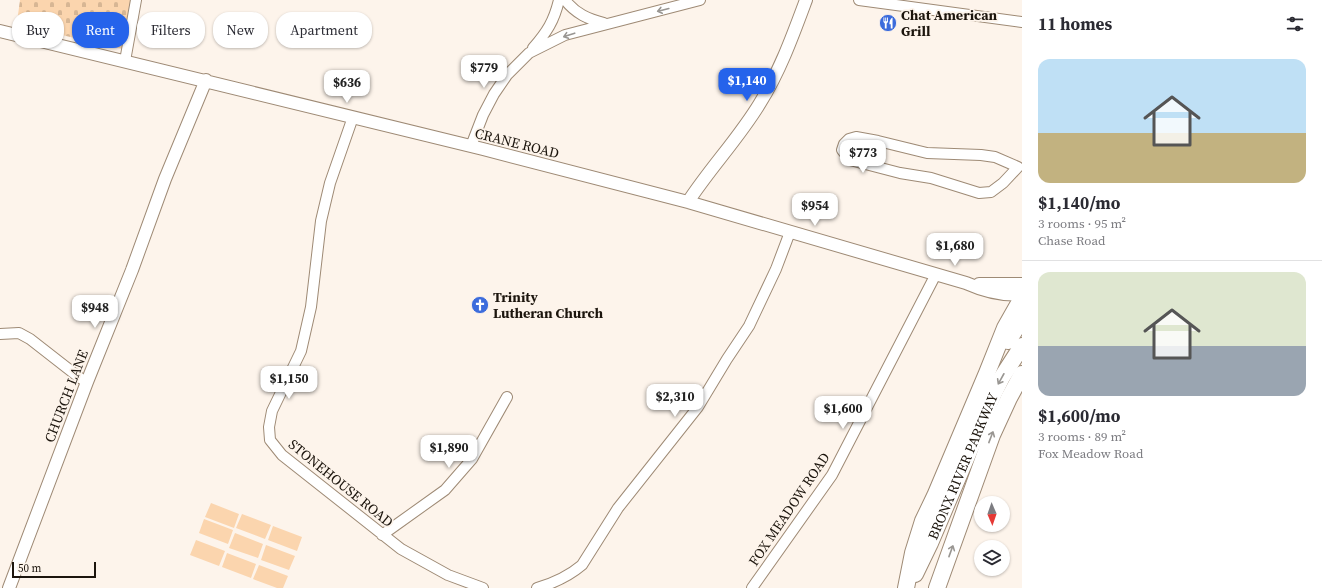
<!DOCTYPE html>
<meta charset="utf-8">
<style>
:root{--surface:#fff;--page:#f7f7f7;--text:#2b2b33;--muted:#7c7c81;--line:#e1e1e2;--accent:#2563eb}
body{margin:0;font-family:"Source Serif 4",serif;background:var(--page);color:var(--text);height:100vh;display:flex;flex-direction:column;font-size:15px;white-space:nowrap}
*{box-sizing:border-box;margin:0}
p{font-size:13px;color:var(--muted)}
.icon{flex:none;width:22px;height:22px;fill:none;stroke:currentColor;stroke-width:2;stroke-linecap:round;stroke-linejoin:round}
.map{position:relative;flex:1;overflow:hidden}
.drawer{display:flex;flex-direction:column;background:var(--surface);width:300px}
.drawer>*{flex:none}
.top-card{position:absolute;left:12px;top:12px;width:380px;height:36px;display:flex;gap:8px}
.needle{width:26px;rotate:178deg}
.buttons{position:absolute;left:974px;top:496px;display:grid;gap:8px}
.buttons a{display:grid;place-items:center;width:36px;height:36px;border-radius:50%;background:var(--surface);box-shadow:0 1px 3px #0004;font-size:20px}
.scale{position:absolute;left:12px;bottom:10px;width:84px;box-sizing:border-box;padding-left:4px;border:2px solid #1c150d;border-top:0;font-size:11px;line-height:14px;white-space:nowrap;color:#1c150d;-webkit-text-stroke:3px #fdf4eb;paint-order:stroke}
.price{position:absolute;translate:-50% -34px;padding:0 9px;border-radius:8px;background:#fff;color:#222;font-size:13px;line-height:26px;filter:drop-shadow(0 1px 2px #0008)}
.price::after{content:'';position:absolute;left:50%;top:24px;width:12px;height:9px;margin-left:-6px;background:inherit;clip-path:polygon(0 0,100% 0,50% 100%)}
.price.on{background:var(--accent);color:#fff}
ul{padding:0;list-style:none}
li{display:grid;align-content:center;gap:8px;height:212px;padding:0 16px}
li+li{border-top:1px solid var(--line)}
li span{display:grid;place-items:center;height:124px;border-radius:12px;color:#555}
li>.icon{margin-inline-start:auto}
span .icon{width:72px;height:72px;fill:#fffc;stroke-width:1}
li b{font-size:17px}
h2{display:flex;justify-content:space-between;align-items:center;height:48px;padding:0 16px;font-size:17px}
.chip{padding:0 14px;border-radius:16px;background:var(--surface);box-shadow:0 1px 3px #0004;font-size:14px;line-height:36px}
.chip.on{background:var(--accent);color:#fff}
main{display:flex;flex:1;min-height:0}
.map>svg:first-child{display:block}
.cemetery{fill:url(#cemetery-stones)}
.pitch{fill:#fbd5ae}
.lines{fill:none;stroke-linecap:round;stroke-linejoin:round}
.minor-casing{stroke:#9e8a75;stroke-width:12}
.tertiary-casing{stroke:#9e8a75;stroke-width:14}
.trunk-casing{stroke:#9e8a75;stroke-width:18}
.minor{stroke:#fff;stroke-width:10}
.tertiary{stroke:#fff;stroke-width:12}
.trunk{stroke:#fff;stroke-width:16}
.oneway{stroke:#999692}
.labels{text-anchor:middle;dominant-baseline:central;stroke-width:3.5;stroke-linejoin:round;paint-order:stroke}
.poi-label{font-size:14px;font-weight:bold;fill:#1c150d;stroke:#fdf4eb;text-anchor:start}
.street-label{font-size:14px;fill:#1c150d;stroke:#fdf4eb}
</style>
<main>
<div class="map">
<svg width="1022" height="588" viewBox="0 0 1022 588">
<defs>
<pattern id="cemetery-stones" width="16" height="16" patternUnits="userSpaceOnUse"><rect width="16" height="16" fill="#fbd5ae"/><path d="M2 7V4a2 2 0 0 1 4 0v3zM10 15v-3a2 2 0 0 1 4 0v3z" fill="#d7b694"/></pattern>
</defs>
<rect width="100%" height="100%" fill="#fdf4eb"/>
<path class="cemetery" d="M20 0H131L122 49 23 26 18 15Z"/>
<path class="pitch" d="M211 503 239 514 234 528 205 517Z
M242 514 271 525 265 539 236 528Z
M204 519 233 530 228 544 199 533Z
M273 526 302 537 297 551 268 540Z
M235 533 263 544 258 558 229 548Z
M196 540 225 551 219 566 190 555Z
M266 545 295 556 289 570 261 560Z
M227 553 256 564 251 578 222 567Z
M259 565 288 576 283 588H277L253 579Z"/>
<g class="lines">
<defs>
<path id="minor" d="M565 0C576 14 588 19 604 23
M859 0 1022 22
M533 48C547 32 554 21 559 0
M125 61 136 0
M353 117 330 183 321 221 311 307 301 351 272 411 269 427 270 440 282 455 401 549 448 575 483 588
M856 137 878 141 927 153 981 155 995 157 1018 167 1003 183 991 192 979 193 931 178 900 173 850 160 842 150 844 144 849 139Z
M471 146 483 115 494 94 507 75 529 53 565 35 700 0
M0 334 19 333 30 339 80 378 87 382
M382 535 445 490 472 459 507 397
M537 588C554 583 569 576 582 565L618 508 698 407 727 359 749 326 776 269 790 232
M752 588 832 475 936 274"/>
<path id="tertiary" d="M0 31 483 149 688 202 966 283C984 291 1002 296 1022 294
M688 202C710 168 739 138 760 103 780 71 793 35 806 0
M979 284H1022
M9 588 87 382 132 270 165 179 206 80"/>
<g id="trunk">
<path d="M1008 341 1022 319"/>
<path id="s1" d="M915 574 930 543 993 395 1002 377 1022 346"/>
<path d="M906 588 913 553 923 521 935 496 987 373 1005 328 1022 298"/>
<path d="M937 588 992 435 1009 398 1022 374"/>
</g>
</defs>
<use href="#minor" class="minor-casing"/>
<use href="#tertiary" class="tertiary-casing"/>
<use href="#trunk" class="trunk-casing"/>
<use href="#minor" class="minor"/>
<use href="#tertiary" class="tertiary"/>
<use href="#trunk" class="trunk"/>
</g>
<defs><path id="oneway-shaft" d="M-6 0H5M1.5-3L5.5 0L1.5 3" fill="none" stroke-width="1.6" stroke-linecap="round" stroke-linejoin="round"/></defs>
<g class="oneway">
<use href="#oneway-shaft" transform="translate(663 10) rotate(166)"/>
<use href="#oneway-shaft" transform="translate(569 35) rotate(162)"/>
<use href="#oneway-shaft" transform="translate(1001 379) rotate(119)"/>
<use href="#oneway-shaft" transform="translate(991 437) rotate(-69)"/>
<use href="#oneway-shaft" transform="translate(951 551) rotate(-70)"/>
</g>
<defs>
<symbol id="restaurant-disc" viewBox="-11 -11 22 22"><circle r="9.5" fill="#3c6cdc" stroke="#fdf4eb"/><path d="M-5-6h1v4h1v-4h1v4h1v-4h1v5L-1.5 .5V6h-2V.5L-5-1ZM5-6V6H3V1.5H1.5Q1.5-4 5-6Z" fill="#fff"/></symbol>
<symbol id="church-disc" viewBox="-11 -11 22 22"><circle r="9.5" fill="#3c6cdc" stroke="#fdf4eb"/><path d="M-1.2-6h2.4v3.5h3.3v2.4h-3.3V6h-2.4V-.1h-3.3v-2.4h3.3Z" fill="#fff"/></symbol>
</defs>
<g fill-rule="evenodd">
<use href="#restaurant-disc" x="878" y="13" width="20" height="20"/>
<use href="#church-disc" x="470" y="295" width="20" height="20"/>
</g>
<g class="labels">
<g class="poi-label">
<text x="901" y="15">Chat American<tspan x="901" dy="16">Grill</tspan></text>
<text x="493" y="297">Trinity<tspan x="493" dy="16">Lutheran Church</tspan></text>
</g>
<g class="street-label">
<text transform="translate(517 143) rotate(14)">CRANE ROAD</text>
<text transform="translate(66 396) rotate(-69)">CHURCH LANE</text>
<text stroke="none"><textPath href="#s1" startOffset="118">BRONX RIVER PARKWAY</textPath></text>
<text transform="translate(341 483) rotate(39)">STONEHOUSE ROAD</text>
<text transform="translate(789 509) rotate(-56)">FOX MEADOW ROAD</text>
</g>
</g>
</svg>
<div class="buttons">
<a><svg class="needle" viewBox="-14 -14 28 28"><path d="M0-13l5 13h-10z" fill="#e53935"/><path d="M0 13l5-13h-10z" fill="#7c7c81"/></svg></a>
<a><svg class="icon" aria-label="layers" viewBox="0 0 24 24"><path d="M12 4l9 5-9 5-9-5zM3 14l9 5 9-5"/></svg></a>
</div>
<div class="scale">50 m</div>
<b class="price" style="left:484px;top:89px">$779</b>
<b class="price on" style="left:747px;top:102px">$1,140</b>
<b class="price" style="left:347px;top:104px">$636</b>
<b class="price" style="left:863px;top:174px">$773</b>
<b class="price" style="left:815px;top:227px">$954</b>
<b class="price" style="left:955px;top:267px">$1,680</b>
<b class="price" style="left:95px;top:329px">$948</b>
<b class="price" style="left:289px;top:400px">$1,150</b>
<b class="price" style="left:675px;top:418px">$2,310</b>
<b class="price" style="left:843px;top:430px">$1,600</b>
<b class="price" style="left:449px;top:469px">$1,890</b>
<div class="top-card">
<a class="chip">Buy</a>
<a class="chip on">Rent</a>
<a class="chip">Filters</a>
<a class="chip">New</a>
<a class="chip">Apartment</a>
</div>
</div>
<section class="drawer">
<h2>11 homes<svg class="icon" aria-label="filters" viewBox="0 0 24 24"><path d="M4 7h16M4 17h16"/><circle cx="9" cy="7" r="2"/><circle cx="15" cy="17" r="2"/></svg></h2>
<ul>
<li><span style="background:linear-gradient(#bfe0f5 60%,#c2b280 0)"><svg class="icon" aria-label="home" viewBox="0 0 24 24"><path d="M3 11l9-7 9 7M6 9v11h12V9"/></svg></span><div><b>$1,140/mo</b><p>3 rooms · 95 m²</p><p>Chase Road</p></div></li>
<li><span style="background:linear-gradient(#dfe7d0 60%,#9aa5b1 0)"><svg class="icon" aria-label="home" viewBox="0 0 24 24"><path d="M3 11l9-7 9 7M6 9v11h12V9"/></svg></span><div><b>$1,600/mo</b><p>3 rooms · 89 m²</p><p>Fox Meadow Road</p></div></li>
</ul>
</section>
</main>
